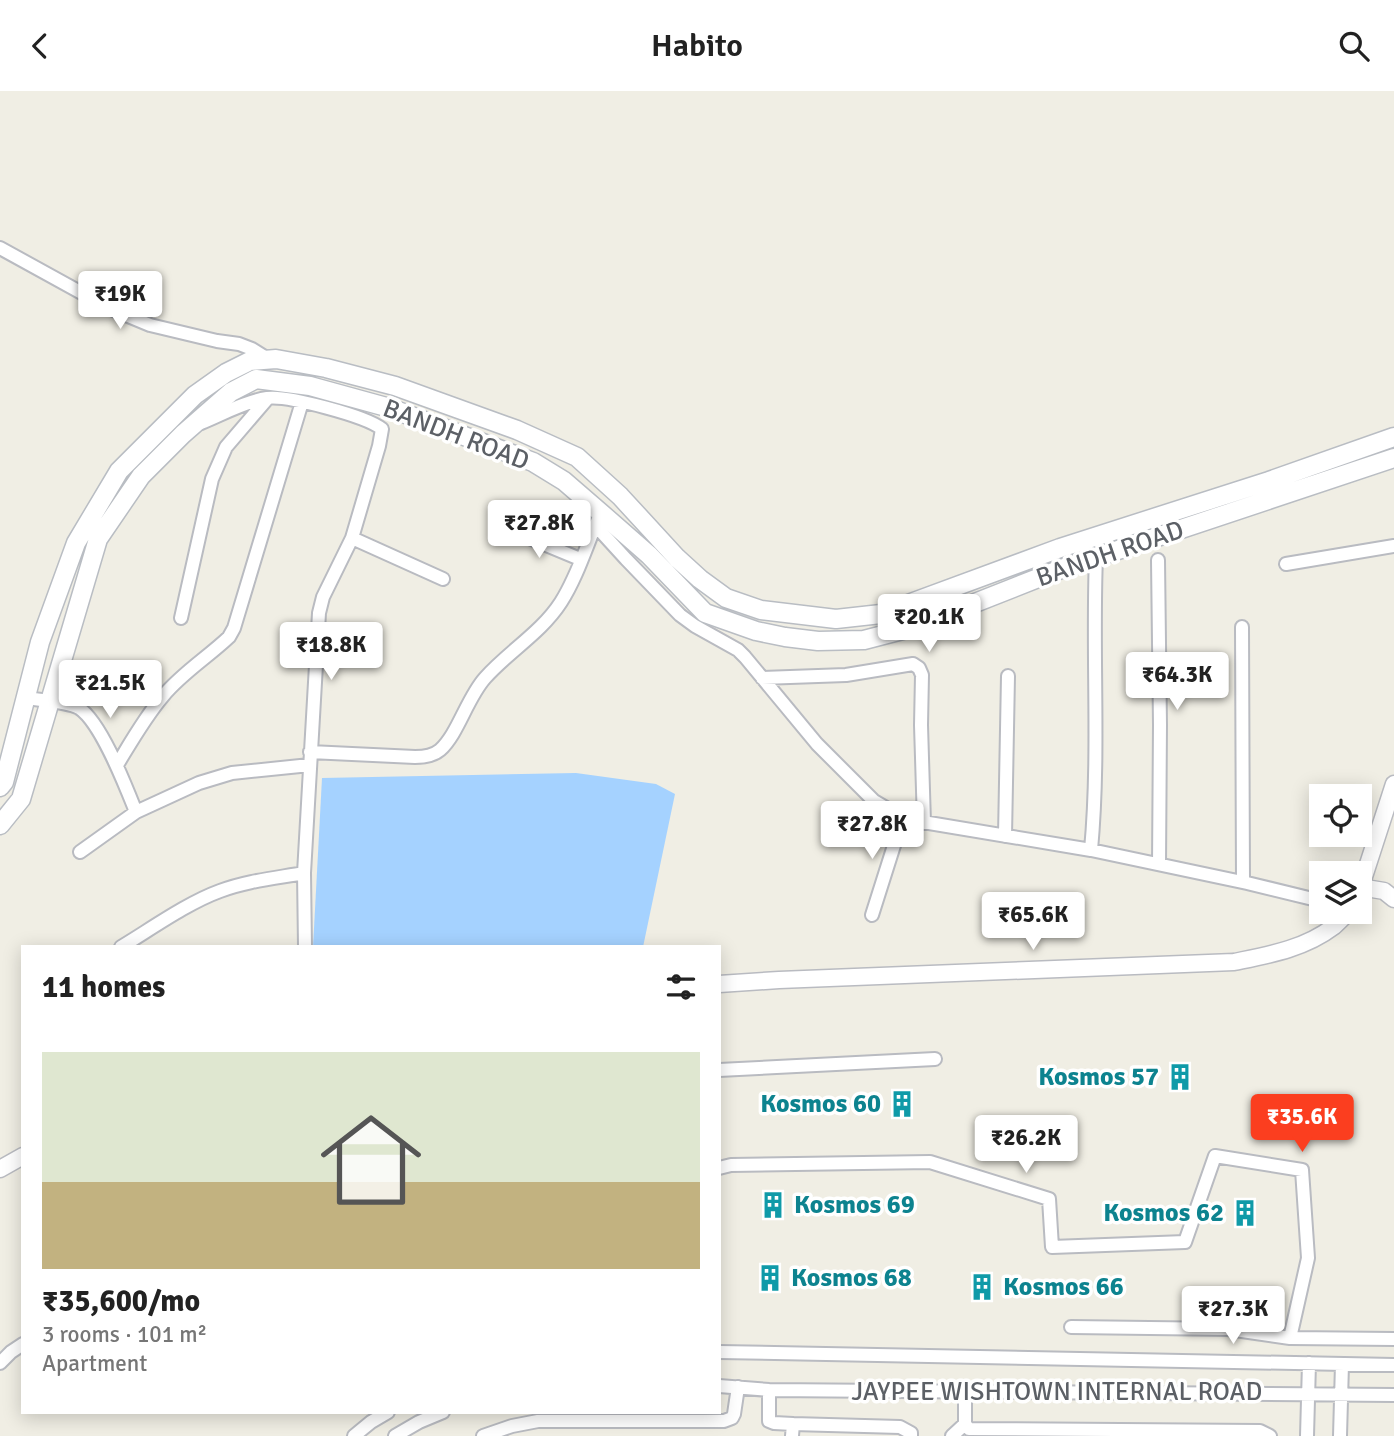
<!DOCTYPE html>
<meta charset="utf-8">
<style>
:root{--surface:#fff;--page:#f2f2f2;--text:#222;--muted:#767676;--accent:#fb3e1f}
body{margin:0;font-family:Signika,sans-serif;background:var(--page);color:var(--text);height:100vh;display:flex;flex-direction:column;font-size:26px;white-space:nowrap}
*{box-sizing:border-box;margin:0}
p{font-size:23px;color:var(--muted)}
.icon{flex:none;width:38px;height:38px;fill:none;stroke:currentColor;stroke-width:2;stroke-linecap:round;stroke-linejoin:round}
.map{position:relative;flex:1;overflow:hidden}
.panel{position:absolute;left:21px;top:854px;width:700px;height:469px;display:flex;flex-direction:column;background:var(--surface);border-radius:0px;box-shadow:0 4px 18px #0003}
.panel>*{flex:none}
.fabs{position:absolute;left:1309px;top:693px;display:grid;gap:14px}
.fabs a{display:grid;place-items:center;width:63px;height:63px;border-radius:0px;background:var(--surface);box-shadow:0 4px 18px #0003;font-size:35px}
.price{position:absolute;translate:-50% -60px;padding:0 16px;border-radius:7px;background:#fff;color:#222;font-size:23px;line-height:46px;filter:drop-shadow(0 2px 4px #0008)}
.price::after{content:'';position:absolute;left:50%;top:42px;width:21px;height:16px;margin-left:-10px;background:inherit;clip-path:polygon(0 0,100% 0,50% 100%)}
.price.current{background:var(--accent);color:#fff}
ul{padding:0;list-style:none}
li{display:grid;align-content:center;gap:14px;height:371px;padding:0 21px}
li span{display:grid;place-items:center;height:217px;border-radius:0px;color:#555}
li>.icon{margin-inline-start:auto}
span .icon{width:126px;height:126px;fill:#fffc;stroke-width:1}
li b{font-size:30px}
h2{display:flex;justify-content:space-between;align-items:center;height:84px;padding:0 21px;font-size:30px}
header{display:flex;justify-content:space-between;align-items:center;height:91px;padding:0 21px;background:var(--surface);font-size:32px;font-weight:600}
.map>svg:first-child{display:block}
.water{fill:#a5d2ff}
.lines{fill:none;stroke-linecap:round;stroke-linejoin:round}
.minor-casing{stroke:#b9bbc1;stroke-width:16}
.tertiary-casing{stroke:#b9bbc1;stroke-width:19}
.secondary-casing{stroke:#b9bdc3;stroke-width:21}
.minor{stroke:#fff;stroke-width:12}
.tertiary{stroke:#fff;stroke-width:16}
.secondary{stroke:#fff;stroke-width:18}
.labels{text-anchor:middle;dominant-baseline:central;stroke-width:7;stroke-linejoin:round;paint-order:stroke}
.street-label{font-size:26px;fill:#5c6066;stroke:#fff}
.culture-label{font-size:26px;font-weight:bold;fill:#0d838f;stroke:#fff;text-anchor:end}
</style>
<header><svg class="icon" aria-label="back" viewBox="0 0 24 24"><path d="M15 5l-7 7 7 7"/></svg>Habito<svg class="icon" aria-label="search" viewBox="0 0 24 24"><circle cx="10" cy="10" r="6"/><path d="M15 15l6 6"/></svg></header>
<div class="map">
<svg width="1394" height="1345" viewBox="0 0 1394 1345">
<rect width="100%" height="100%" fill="#f0eee4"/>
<path class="water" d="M576 682 656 693 675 703 643 856H313L322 687Z"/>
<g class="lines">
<defs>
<path id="minor" d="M0 157 109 217 150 234 217 250 239 253 252 258 268 268
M201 332C221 324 246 310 267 307 287 304 366 325 382 338L379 355 352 447 323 506 319 522 304 782 305 856
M595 434 626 468 680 524 695 535 738 559 745 566 817 653 874 710 891 720 911 729 1091 759 1247 792 1321 810
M510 439 580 468
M352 447 443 488
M1158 469 1160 634 1159 773
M1286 473 1394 455
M181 527 212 388 226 356 268 307
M1242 536 1243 791
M762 587 846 584 913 573 919 577 922 584 921 634 924 732
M26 607C39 609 69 611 79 617 101 631 126 696 136 721
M310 661 415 666C424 666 433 665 440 659 458 643 467 607 485 587 509 560 541 542 561 511 577 486 586 456 598 428
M117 674C131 651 145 626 163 605 182 582 208 566 229 546L234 537 302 311
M1005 745 1008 585
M1091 759C1100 662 1092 564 1096 466
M80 761 136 721 199 692 232 682 310 674
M872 824 903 726
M121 856C151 838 187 812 220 800 246 790 276 787 304 782
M719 979 935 968
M719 1077 731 1074 930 1071 1049 1108 1052 1156 1185 1151 1215 1065 1302 1079 1308 1167 1290 1247
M1071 1236 1228 1238 1290 1247 1394 1248
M719 1261 1394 1274
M0 1272 11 1261 23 1253
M719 1295 769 1299 1394 1304
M769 1299V1330L774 1332 793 1333
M965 1300V1333L969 1338 1260 1340 1270 1345
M354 1345 371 1331 388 1321
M395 1345 419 1331 443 1321
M483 1345 512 1335 538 1330H724L732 1327 734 1323 738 1296
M792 1345 793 1333 900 1336 911 1342V1345
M952 1345 965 1333
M1307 1345 1309 1272
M1340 1345 1342 1273"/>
<path id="tertiary" d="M1360 796 1384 800 1394 808
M1360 798 1394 693
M719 893 779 889 1234 871C1268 864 1304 858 1333 836 1338 832 1343 826 1349 821
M0 1078 23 1065"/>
<path id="secondary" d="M0 696 4 691 40 551 76 452 119 380 195 304 226 282 250 270 276 268 326 277 395 295 517 339 577 366 620 405 677 467 700 488 726 507 761 519 836 528 881 523 1060 457 1269 390 1394 346
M0 734 21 708 98 448 141 385 183 343 231 301 256 288 310 295 390 317 533 371 564 390 601 422 649 464 705 522 756 540 785 546 818 550 864 549 914 536 1061 478 1394 367"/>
</defs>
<use href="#minor" class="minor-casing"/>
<use href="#tertiary" class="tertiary-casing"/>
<use href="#secondary" class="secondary-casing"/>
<use href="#minor" class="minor"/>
<use href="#tertiary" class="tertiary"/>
<use href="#secondary" class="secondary"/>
</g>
<defs>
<symbol id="building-bare" viewBox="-9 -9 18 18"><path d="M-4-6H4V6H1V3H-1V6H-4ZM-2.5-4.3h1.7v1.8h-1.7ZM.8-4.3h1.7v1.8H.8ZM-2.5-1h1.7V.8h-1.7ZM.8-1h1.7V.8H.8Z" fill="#0f9aa8" stroke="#fff" stroke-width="2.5" paint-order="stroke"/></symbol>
</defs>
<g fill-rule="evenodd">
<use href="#building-bare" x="1161" y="967" width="38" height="38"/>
<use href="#building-bare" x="883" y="994" width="38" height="38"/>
<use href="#building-bare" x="754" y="1095" width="38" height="38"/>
<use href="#building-bare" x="1226" y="1103" width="38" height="38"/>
<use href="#building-bare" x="751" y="1168" width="38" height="38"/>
<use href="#building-bare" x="963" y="1177" width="38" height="38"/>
</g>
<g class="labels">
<g class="street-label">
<text transform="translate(456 344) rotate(21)">BANDH ROAD</text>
<text transform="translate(1110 463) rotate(-19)">BANDH ROAD</text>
<text x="1057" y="1301">JAYPEE WISHTOWN INTERNAL ROAD</text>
</g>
<g class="culture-label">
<text x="1159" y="986">Kosmos 57</text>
<text x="881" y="1013">Kosmos 60</text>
<text x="794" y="1114" text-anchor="start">Kosmos 69</text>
<text x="1224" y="1122">Kosmos 62</text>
<text x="791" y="1187" text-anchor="start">Kosmos 68</text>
<text x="1003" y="1196" text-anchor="start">Kosmos 66</text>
</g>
</g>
</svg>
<div class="fabs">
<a><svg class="icon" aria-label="locate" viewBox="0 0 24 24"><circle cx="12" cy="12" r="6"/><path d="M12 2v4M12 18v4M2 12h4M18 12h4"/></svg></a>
<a><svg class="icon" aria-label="layers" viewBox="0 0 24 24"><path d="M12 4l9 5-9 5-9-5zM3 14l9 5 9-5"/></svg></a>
</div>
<b class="price" style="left:120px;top:240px">₹19K</b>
<b class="price" style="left:539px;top:469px">₹27.8K</b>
<b class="price" style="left:929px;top:563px">₹20.1K</b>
<b class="price" style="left:331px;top:591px">₹18.8K</b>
<b class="price" style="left:1177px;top:621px">₹64.3K</b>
<b class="price" style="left:110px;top:629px">₹21.5K</b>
<b class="price" style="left:872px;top:770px">₹27.8K</b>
<b class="price" style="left:1033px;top:861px">₹65.6K</b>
<b class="price current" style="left:1302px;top:1063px">₹35.6K</b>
<b class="price" style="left:1026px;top:1084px">₹26.2K</b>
<b class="price" style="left:1233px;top:1255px">₹27.3K</b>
<section class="panel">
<h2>11 homes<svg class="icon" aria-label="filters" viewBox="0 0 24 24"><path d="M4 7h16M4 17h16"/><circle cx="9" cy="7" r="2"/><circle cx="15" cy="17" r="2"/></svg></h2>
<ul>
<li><span style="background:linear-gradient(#dfe7d0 60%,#c2b280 0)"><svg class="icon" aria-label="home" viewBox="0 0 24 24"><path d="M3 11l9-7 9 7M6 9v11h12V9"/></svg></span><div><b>₹35,600/mo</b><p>3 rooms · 101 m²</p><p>Apartment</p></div></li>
</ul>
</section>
</div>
